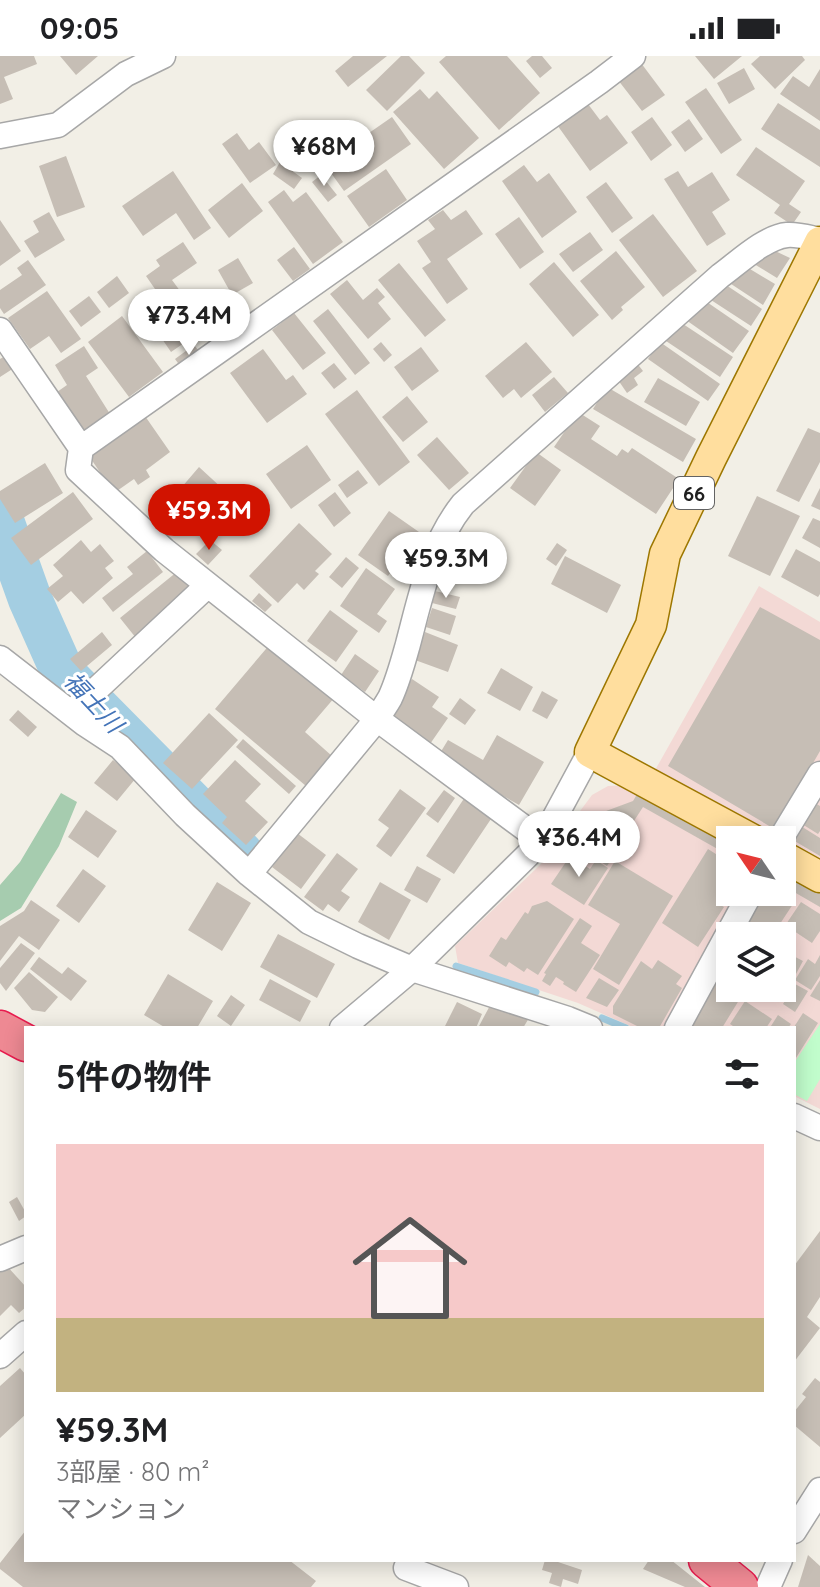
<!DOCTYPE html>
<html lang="ja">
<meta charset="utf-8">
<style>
:root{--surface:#fff;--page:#f2f2f2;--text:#202124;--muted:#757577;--line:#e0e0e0;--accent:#d11300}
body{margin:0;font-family:Quicksand,"Noto Sans JP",sans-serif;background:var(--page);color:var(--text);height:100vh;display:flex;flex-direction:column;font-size:30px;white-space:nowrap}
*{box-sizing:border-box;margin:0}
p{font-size:26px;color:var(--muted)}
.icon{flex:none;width:44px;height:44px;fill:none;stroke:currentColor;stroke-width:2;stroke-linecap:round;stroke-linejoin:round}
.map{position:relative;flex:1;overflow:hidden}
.panel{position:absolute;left:24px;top:970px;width:772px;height:536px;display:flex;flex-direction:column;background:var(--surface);border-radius:0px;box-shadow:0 4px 20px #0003}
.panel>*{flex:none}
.needle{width:52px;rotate:305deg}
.buttons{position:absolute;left:716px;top:770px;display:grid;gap:16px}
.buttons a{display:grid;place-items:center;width:80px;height:80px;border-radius:0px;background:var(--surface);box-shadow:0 4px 20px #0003;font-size:40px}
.price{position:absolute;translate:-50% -68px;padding:0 18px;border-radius:28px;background:#fff;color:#222;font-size:26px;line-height:52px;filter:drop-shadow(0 2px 4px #0008)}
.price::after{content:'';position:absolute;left:50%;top:48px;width:24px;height:18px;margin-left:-12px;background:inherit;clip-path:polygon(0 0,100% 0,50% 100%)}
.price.on{background:var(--accent);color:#fff}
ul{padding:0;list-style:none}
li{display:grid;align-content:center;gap:16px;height:424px;padding:0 32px}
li+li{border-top:2px solid var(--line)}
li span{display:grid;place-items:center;height:248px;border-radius:0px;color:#555}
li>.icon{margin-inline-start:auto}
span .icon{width:144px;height:144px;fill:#fffc;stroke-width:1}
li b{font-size:34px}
h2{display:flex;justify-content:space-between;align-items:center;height:96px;padding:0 32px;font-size:34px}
.status{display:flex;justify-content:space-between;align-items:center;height:56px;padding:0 40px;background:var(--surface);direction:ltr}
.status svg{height:22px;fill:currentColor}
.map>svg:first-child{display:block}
.commercial{fill:#f3d9d5;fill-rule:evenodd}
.cemetery{fill:#a6ccaf}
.park{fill:#c1fdcc}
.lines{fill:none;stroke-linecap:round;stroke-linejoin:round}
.stream{stroke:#a4cee2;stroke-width:7}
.river{stroke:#a4cee2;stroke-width:44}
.building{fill:#c6beb5}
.minor-casing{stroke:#a7a7a7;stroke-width:27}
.major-casing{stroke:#9d7700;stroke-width:33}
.highway-casing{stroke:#e81b4e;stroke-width:39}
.minor{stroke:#fff;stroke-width:24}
.major{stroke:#ffde9e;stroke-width:30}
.highway{stroke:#ee8993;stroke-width:36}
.labels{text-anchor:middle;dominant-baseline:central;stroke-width:6;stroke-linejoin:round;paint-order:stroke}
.shield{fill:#fff;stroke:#636363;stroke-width:2}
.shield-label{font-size:20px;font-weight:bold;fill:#202020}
.water-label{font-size:24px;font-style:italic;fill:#4474b8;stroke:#fff}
</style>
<div class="status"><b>09:05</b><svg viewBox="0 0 49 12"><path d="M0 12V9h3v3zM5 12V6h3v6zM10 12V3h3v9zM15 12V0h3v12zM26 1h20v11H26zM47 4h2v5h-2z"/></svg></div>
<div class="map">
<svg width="820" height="1531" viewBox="0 0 820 1531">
<rect width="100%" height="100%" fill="#f2efe6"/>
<path class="commercial" d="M759 530 820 566V807L654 716Z
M632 729 730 784V836H782V810L820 832V1053L794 1040V972H635L578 947 458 907 455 890 540 809 592 739 608 730ZM730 880H782V932H730Z"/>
<path class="cemetery" d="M61 737 77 746 59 790 21 852 0 865V829L20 806Z"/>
<path class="park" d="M820 968V1023L807 1045 794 1038V1007Z"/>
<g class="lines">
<path class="stream" d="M456 910 536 936
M602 962 626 972"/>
<path class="river" d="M0 459 30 543 63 617 242 798"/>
</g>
<path class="building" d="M0 0H34L37 8 4 21 13 43 0 48Z
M60 0H98L76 19Z
M353 0H387L348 31 335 15Z
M401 0H409L425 17 387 55 366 34Z
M446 0H507L540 37 499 74 439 6Z
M532 0H542L552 12 540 22 526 5Z
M695 0H742L714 23Z
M760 0H802L805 4 775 33 751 8Z
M641 7 665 39 642 55 618 24Z
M744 12 755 33 729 48 717 27Z
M820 13V65L780 38 793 20 809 31Z
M706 32 742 84 721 98 685 46Z
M420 33 429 43 437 35 479 82 444 113 393 56Z
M585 44 600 64 607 59 628 87 590 115 555 66Z
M778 47 820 74V111L761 73Z
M392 61 411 88 344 135 326 110 343 98 337 91 352 80 356 86Z
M652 61 672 89 651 105 631 76Z
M689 63 703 83 685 96 671 76Z
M237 77 249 94 259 86 276 109 250 127 222 88Z
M756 91 805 125 789 148 801 156 792 169 774 157 780 149 736 119Z
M66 100 85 151 57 161 39 110Z
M280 106 302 122 294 133 273 118Z
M524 109 537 126 549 117 577 156 542 182 502 125Z
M386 113 407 144 369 171 347 140Z
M173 115 211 172 194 184 176 157 143 180 122 150Z
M678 115 688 131 712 116 730 144 712 156 726 178 707 190 664 123Z
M321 119 337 139 328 146 312 126Z
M606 126 633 162 612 177 586 141Z
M242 127 263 155 229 182 208 154Z
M284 134 293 146 306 136 343 186 313 208 268 146Z
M443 154 451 164 466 154 483 178 447 203 468 233 447 248 422 212 431 206 417 185 435 173 428 164Z
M49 156 65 184 35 202 24 185 39 176 33 165Z
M653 158 697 215 663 241 619 184Z
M519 161 544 196 520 213 495 178Z
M0 164 21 195 0 210Z
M590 176 603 194 573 216 559 198Z
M183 186 197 207 172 224 186 243 180 247 200 276 171 296 147 261 155 256 144 241 155 233 146 220 160 210 156 204Z
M294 191 310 213 293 225 277 204Z
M773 194 790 202 777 222 754 208Z
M616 195 645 231 621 251 623 254 612 264 580 225Z
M238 202 253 227 232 239 218 214Z
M28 204 46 229 4 258 0 252V234L22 219 17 212Z
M554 206 599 259 573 281 529 228Z
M399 207 446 264 425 281 378 224Z
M745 210 775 228 763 249 725 224Z
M117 220 129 237 109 252 97 236Z
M347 224 363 244 377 232 385 241 378 247 391 263 368 283 330 238Z
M723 227 762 253 751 270 711 244Z
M47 235 81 283 61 297 49 280 30 293 8 262Z
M89 240 101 256 81 271 69 255Z
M701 242 749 275 733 297 686 264Z
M328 253 370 307 355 319 313 265Z
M294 257 326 297 303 314 272 274Z
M122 260 163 316 129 341 88 286Z
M683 268 733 301 720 321 666 285Z
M381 286 392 299 384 306 373 293Z
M526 286 552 316 521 342 514 333 503 342 485 320Z
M660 286 720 328 708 345 648 303Z
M194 289 203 300 183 314 175 303Z
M84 290 98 312 86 320 110 358 82 376 57 336 67 329 55 309Z
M421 291 439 315 412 335 394 311Z
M263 293 286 324 293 319 307 338 267 367 230 317Z
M7 299 14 312 0 321V303Z
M636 306 643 315 634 322 638 329 627 337 616 321Z
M334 307 347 323 334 333 321 317Z
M554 321 568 337 545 356 532 339Z
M658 322 700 346 686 370 644 346Z
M607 331 696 383 683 406 593 353Z
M357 334 410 406 379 430 325 358Z
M407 340 428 366 403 386 382 361Z
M578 356 600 370 591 383 617 400 622 393 628 397 632 392 679 423 656 458 554 391Z
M145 360 170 396 146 414 150 421 138 429 134 423 114 437 89 400Z
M808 372 820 377V406L799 446 776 435Z
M437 381 469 417 449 434 417 399Z
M307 389 331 424 291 453 266 418Z
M536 396 561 414 535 450 510 432Z
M45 407 63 437 15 467 0 443V435Z
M199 411 224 434 205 454 181 432Z
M358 414 368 427 347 442 338 429Z
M820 432V454L811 450Z
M73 436 93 463 31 509 11 482Z
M335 436 351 457 334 471 318 449Z
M757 440 800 460 770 520 728 500Z
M389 455 419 476 388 520 358 499Z
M813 462 820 465V492L802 482Z
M299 467 332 498 315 515 319 518 304 534 297 527 278 547 249 520Z
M81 484 91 496 100 488 114 505 105 512 113 522 83 548 71 535 58 546 47 533 63 520 53 509Z
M210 484 222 494 208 509 196 498Z
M557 487 567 494 556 510 546 503Z
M796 493 820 506V538L818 541 781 521Z
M147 495 163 516 113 556 102 542 133 518 127 511Z
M565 500 621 529 607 557 551 528Z
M346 501 359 512 342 532 329 521Z
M400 504 423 510 419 526 396 520Z
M366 512 395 533 377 558 387 565 379 577 340 550Z
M178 515 194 535 136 582 120 562Z
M435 535 460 541 456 553 432 547Z
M259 537 272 549 265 556 252 545Z
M760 551 820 584V695L783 759 820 782V800L668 710Z
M432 552 456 560 450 579 426 571Z
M330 554 358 575 336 606 307 585Z
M102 576 112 589 81 615 70 603Z
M425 576 458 589 448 616 415 604Z
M271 587 335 641 305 676 332 700 306 730 215 653Z
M355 598 379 615 365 636 341 619Z
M501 612 533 631 520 655 487 637Z
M412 623 439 641 432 651 448 662 430 688 387 659Z
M542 635 558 644 547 663 532 655Z
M460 642 476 654 465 669 449 658Z
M18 654 37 671 28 681 9 664Z
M209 657 238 684 192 733 163 707Z
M497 679 544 706 519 749 437 702 448 684 483 704Z
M243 683 296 730 289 738 236 691Z
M113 704 136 722 117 745 94 727Z
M235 704 261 728 245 745 268 766 246 789 222 767 227 761 203 738Z
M400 733 426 752 391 801 376 790 389 772 378 764Z
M444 734 455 742 438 767 426 758Z
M639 735 730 786V800L643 751 623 782 590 761 633 745Z
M465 741 493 760 454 818 426 800Z
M815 747 820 750V775L818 778 802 768Z
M86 754 117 775 98 802 68 781Z
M595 767 623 785 607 810 575 789 586 771 591 774Z
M297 777 326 799 301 833 272 811Z
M708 793 730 807V828L717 847 724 851 698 891 662 867Z
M337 797 358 813 341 835 350 841 339 856 328 848 323 855 304 841Z
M570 800 590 813 596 804 608 812 584 849 551 828Z
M615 805 673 840 619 929 593 913 620 868 588 849Z
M417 810 441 823 427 847 404 834Z
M83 813 106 830 79 867 56 850Z
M782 816 820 837V851L782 829Z
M217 826 251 847 222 895 188 874Z
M380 826 411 844 389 884 358 866Z
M766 836H780L795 845 772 880H738Z
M31 844 60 864 39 894 19 880 0 905V870L24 855Z
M547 845 574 863 538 919 527 912 524 916 509 906 506 911 489 900 501 881 506 884 525 856 528 858 532 850Z
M801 846 820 858V875L812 887 794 875 782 894 803 905 783 942 764 932H782V880H778Z
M580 862 592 870 581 887 600 899 576 936 563 928 564 926 556 921 550 930 542 925 546 918 544 917Z
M278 878 335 908 317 942 260 911Z
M21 887 35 897 6 935 0 927V912Z
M730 893V924L716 915Z
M820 899V920L811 934 795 924 808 903 815 908Z
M39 901 62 918 68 911 87 925 71 945 30 913Z
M658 904 682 920 676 928 682 932 659 972H641L613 958V950L641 905 652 913Z
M29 916 58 941 45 956 32 954 14 932Z
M168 918 213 945 197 972H166L144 959Z
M718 920 730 927V932H738L744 936 722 972H686Z
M599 922 619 934 607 951 586 942Z
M270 923 311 945 300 966 259 944Z
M820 924V945L810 940Z
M795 928 808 935 795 956 783 948Z
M231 939 245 949 231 970 217 960Z
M494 942 529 962 523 972H478Z
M745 945 772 963 766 972H736L730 968Z
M457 946 482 958 476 972H444Z
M803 957 818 967 794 1005V971Z
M778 959 791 968 788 972H773L771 970Z
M17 1141 26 1157V1160L19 1165 9 1146Z
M820 1175V1241L807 1261 820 1272 794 1306V1210Z
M6 1209 26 1231V1251L19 1257 11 1249 0 1260V1212Z
M20 1312 26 1319V1358L0 1382V1330Z
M815 1322 820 1326V1391L794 1369V1356L806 1341 802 1338Z
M26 1474V1504H289L316 1525 311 1531H23L0 1513V1507Z
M808 1499 820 1510V1531H798Z
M545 1504H552L582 1514 578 1528 563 1523 561 1531 549 1527 552 1517 542 1514Z
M649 1504H671L705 1531H685L643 1513Z"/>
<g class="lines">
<defs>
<path id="minor" d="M0 80 58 69 126 18 163 0
M0 274 81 392 78 414 164 494 377 663 542 785 590 696
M81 392 599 26 633 0
M0 602 85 668 120 691 185 759 249 818 309 866 358 890 412 913 568 963 590 972
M71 657 208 529
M780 784 820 718
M249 818 377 663C381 656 386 649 390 642 398 625 403 606 408 588 421 539 431 488 463 448L720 220C738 207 765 181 787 179 798 178 810 182 820 184
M342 972 412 913 542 785
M677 972 751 836
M794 1060 820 1072
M0 1203 26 1192
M0 1300 26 1277
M794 1475 820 1434
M406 1512 456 1531
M768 1531 780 1504"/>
<path id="major" d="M753 784 590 696 651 569 665 498 711 402 820 186
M782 800 820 821"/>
<path id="highway" d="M0 973 26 987
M707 1504 740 1531"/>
</defs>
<use href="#minor" class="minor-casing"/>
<use href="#major" class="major-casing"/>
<use href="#highway" class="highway-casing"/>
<use href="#minor" class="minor"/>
<use href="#major" class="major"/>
<use href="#highway" class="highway"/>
</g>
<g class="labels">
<rect class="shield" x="674" y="421" width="40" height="32" rx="6"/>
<g class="shield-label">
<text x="694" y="437">66</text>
</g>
<g class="water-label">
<text transform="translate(94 646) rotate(47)">福士川</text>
</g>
</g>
</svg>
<div class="buttons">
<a><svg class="needle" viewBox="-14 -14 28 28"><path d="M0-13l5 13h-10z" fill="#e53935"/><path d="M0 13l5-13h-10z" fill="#757577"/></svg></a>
<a><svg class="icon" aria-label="layers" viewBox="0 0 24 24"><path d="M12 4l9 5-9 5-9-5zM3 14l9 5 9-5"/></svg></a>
</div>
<b class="price" style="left:324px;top:132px">¥68M</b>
<b class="price" style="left:189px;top:301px">¥73.4M</b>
<b class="price on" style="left:209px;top:496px">¥59.3M</b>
<b class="price" style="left:446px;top:544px">¥59.3M</b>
<b class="price" style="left:579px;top:823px">¥36.4M</b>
<section class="panel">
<h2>5件の物件<svg class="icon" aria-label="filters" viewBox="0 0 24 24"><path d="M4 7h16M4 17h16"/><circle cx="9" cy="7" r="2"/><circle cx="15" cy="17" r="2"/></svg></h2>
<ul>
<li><span style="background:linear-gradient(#f6c9c9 70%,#c2b280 0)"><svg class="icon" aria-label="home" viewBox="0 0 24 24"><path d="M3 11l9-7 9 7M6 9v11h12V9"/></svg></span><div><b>¥59.3M</b><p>3部屋 · 80 m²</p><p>マンション</p></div></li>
</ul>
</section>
</div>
